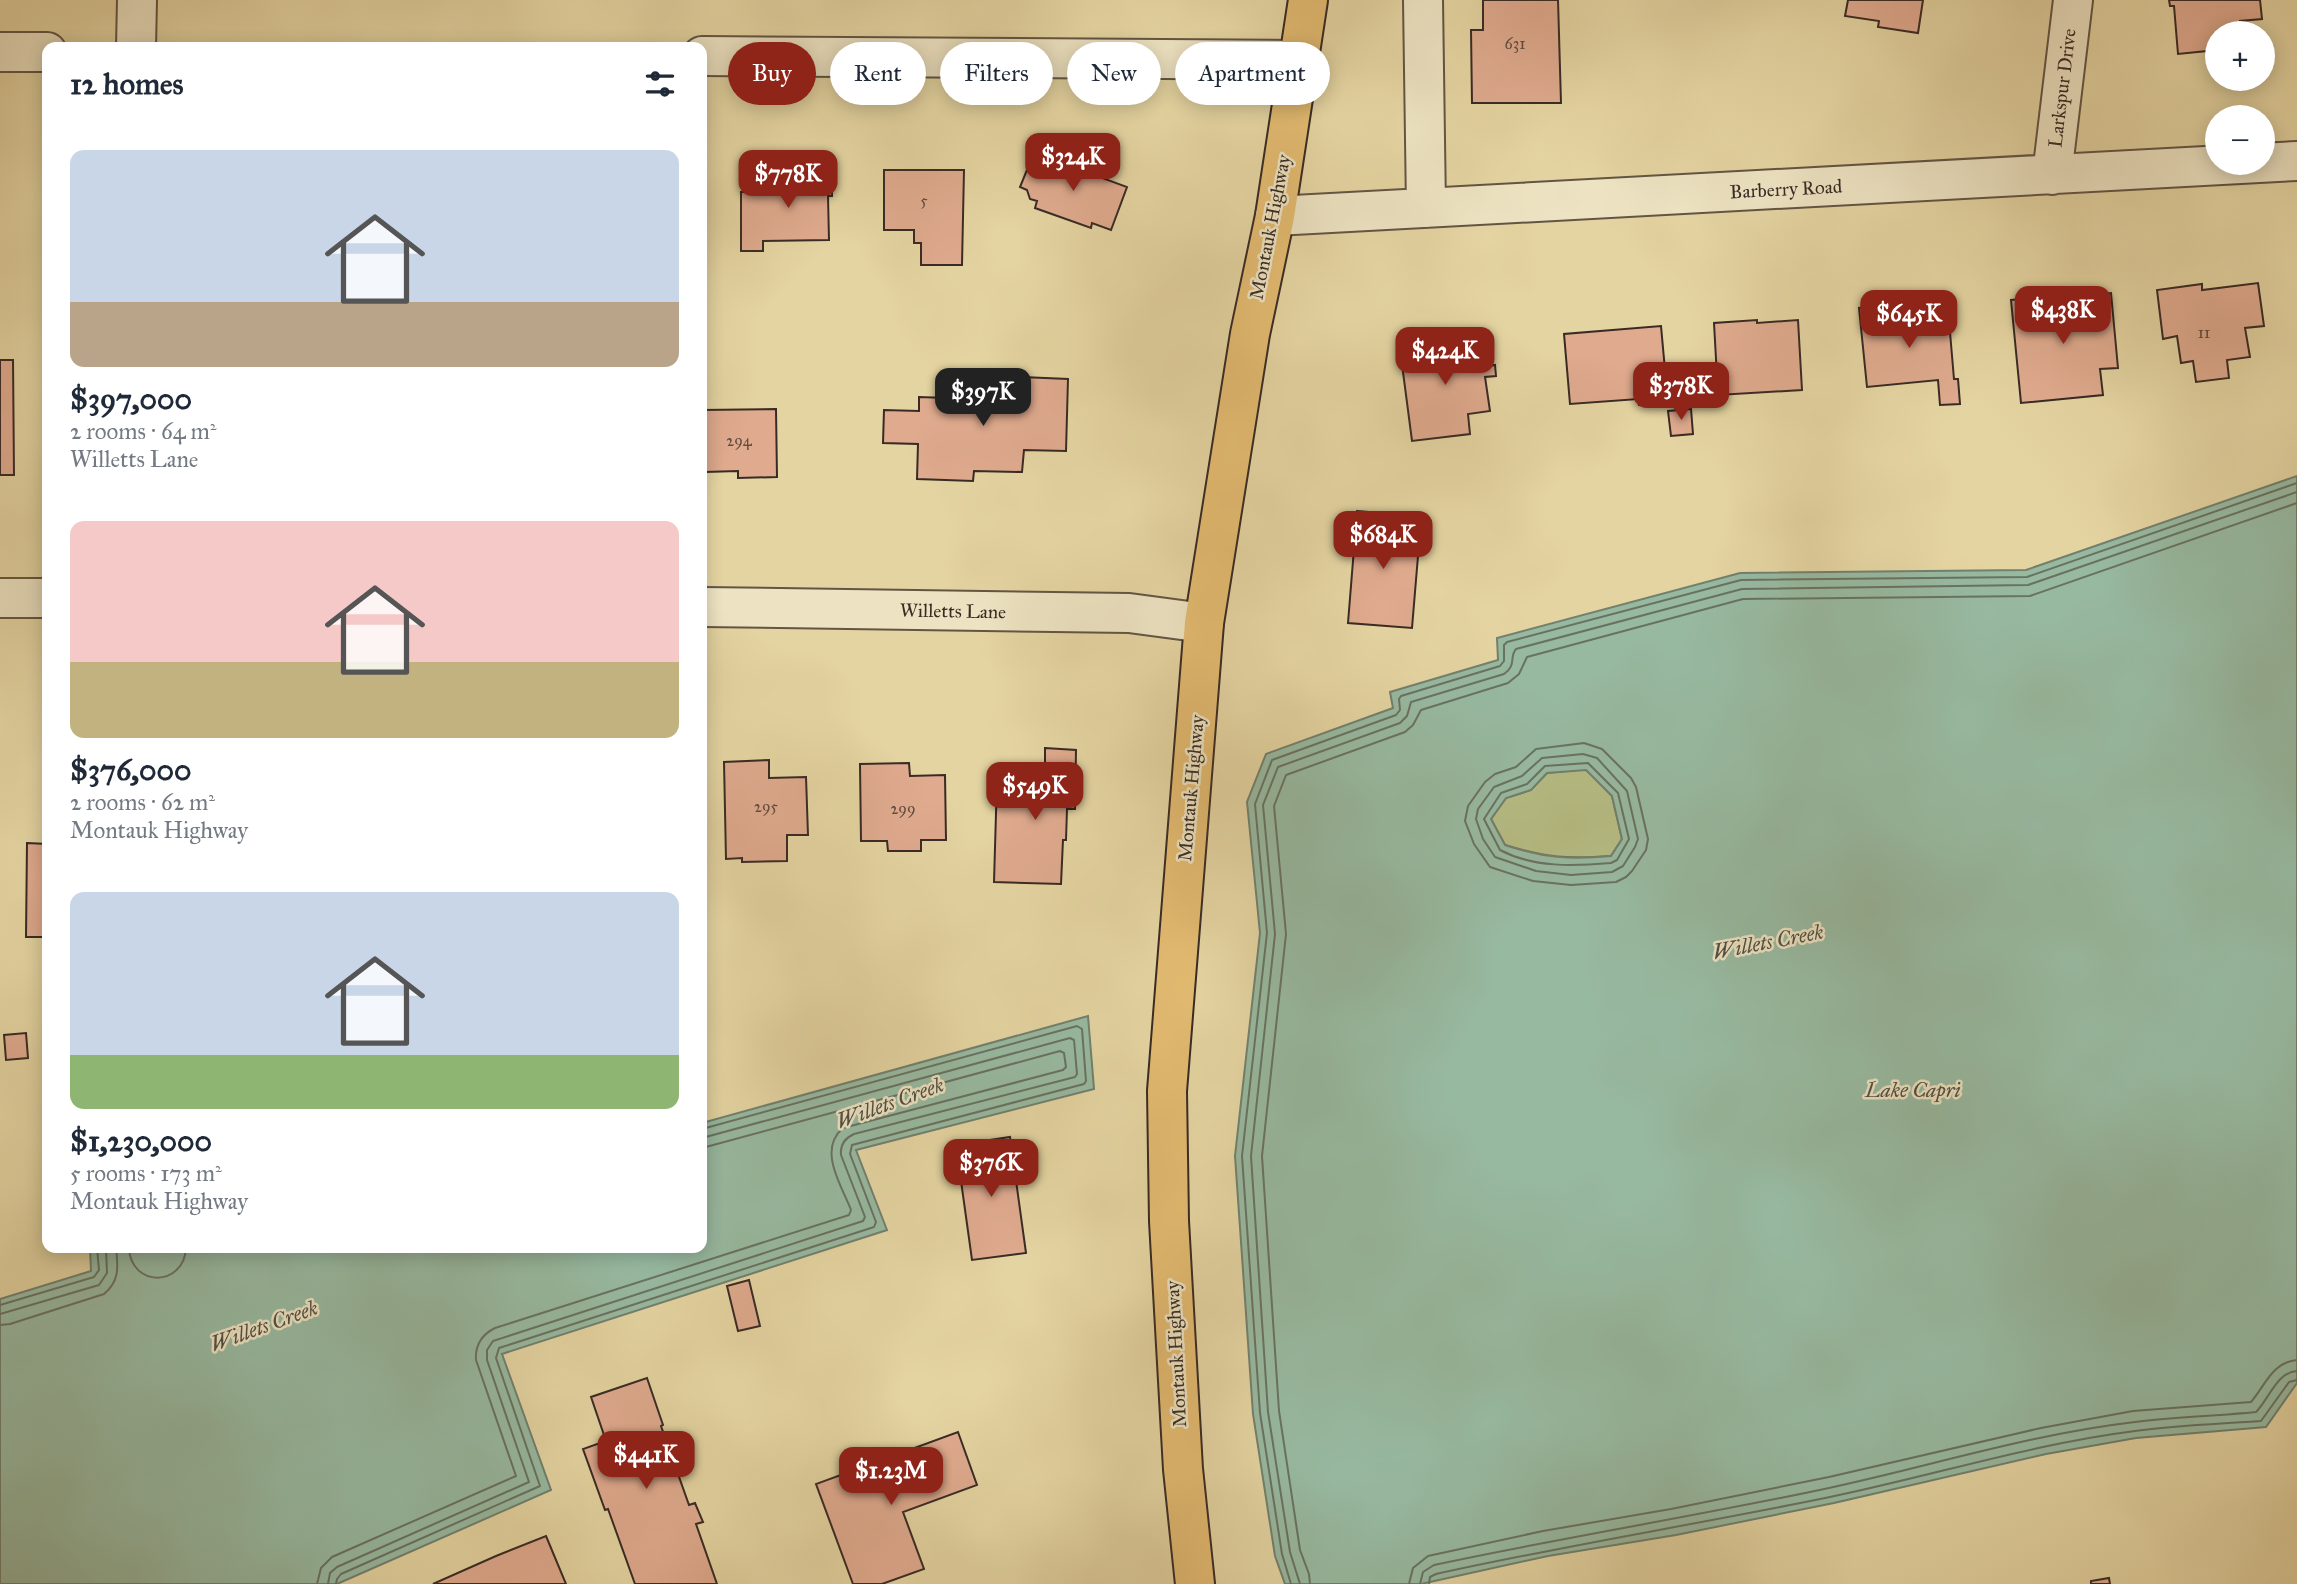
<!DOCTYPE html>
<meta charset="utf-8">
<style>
:root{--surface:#fff;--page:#f6f6f7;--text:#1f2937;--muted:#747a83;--accent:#8f2418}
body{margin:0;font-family:"IM FELL Great Primer",serif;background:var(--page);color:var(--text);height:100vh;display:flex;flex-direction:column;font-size:26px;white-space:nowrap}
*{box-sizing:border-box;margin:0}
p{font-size:23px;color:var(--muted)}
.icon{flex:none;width:38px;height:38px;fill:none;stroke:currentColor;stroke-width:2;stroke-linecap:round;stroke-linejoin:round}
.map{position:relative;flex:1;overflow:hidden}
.drawer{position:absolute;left:42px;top:42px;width:665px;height:1211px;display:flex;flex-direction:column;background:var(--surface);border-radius:14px;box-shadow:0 4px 18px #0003}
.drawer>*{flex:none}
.top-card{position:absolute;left:728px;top:42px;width:665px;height:63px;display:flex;gap:14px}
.tools{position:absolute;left:2205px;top:21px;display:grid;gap:14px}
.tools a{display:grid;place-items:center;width:70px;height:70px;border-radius:50%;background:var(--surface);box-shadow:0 4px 18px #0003;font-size:35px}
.price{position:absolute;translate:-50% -60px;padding:0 16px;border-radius:14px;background:var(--accent);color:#fff;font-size:23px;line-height:46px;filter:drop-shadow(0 2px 4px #0008)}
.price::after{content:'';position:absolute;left:50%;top:42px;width:21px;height:16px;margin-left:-10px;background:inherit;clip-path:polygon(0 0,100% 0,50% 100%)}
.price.selected{background:#222;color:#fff}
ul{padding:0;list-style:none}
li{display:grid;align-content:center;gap:14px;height:371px;padding:0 28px}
li span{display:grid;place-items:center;height:217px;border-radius:14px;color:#555}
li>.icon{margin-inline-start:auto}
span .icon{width:126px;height:126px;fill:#fffc;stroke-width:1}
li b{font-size:30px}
h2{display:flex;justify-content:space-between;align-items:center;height:84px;padding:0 28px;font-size:30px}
.pill{padding:0 24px;border-radius:32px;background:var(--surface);box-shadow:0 4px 18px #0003;font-size:24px;line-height:63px}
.pill.selected{background:var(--accent);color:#fff}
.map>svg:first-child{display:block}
.green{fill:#b5bc83;stroke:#767454;stroke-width:2}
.water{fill:#97b9a0;stroke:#71806f;stroke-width:2;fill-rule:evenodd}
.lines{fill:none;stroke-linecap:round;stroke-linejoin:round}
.shore{stroke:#687262;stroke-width:2}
.building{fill:#dfaa8e;stroke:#382b25;stroke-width:2}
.minor-casing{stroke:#635544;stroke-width:42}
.major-casing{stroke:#382b25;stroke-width:42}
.minor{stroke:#ede3c2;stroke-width:38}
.major{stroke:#e2ba70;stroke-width:38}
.labels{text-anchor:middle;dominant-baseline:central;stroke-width:5;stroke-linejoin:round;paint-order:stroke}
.number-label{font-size:16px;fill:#624b3f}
.street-label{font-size:19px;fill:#382b25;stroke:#ede3c2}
.water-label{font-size:21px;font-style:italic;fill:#504e44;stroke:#ede3c2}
</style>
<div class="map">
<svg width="2297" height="1584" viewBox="0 0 2297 1584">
<rect width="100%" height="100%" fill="#e4d4a1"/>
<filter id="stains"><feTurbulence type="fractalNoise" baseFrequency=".00286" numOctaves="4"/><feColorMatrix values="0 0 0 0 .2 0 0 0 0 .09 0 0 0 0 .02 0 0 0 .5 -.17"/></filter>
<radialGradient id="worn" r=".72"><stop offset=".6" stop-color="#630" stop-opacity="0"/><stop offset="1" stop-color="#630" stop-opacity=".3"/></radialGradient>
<path class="green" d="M1586 769 1612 796 1622 839 1611 856C1568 859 1547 858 1505 845L1491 819 1506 798 1531 790 1547 773Z"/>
<path class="water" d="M2297 476V1383L2266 1427 2136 1438 2046 1454 1834 1503 1676 1535 1548 1556 1421 1584H1285L1275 1556 1253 1414 1235 1156 1260 933 1247 802 1266 754 1393 708 1390 692 1498 660 1497 638 1740 573 2026 570ZM1586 770 1612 796 1622 839 1611 856C1571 860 1543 858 1505 845L1491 819 1506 798 1531 790 1547 773Z
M1088 1016 1094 1089 856 1150 887 1230 502 1354 551 1490 337 1584H0V1299L91 1271 90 1248H155L157 1252 170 1248H702V1123Z"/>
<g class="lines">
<path class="shore" d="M1584 743 1602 749 1631 778 1636 787 1648 839 1646 850 1632 871 1626 877 1616 882 1571 885 1533 881 1490 867 1474 844 1465 821 1468 806 1485 782 1495 774 1516 767 1536 749Z
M1583 754 1597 758 1627 791 1638 839 1635 847 1623 866 1612 872 1571 875 1536 871 1495 857 1483 839 1476 819 1478 809 1494 787 1522 776 1542 758Z
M1588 763 1618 793 1629 839 1617 860 1611 863C1574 866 1534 868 1500 850L1484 819 1501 793 1527 784 1545 766Z
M129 1248C131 1288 184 1287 186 1248
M0 1305 94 1277 99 1270 97 1248
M0 1314 99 1285 107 1273 106 1248
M0 1325 10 1324 104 1294C120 1281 118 1266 116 1248
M317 1584 321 1568 332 1557 516 1476 476 1360C475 1345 481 1335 495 1328L849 1215 851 1210C842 1186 817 1150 843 1128L1063 1070 1066 1067 1064 1053 1060 1051 702 1148
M328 1584 330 1573 337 1567 529 1482 487 1360V1350L493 1341 863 1221 865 1217 841 1155C840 1145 845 1138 854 1134L1075 1077 1077 1074 1074 1040 1070 1038 702 1138
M336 1584 337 1579 341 1574 540 1486 496 1358 499 1348 874 1227 876 1222 850 1154 852 1145 1084 1084 1086 1081 1082 1029 1077 1026 702 1129
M1291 1584 1282 1554 1260 1413 1242 1156 1267 933 1255 804 1272 760 1396 715 1400 710 1399 699 1401 696 1500 666 1504 661V645L1507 642 1741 580 2027 577 2297 483
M1300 1584 1290 1552 1268 1412 1251 1156 1275 934 1263 805 1278 767 1400 723 1407 716 1411 702 1504 674C1517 665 1509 657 1516 649L1742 589 2028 585 2297 492
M1310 1584 1309 1574 1300 1550 1279 1411 1262 1156 1286 934 1274 806 1286 775 1405 732 1413 725 1421 710 1508 683 1519 674 1527 657 1743 599 2030 596 2297 503
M1409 1584 1413 1568 1428 1556 1543 1531 1671 1509 1829 1477 2041 1428 2133 1411 2251 1402C2265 1386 2272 1362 2297 1360
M1420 1584 1423 1572 1434 1565C1565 1537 1698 1516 1829 1488 1931 1466 2031 1434 2135 1422 2175 1417 2216 1416 2256 1412 2269 1399 2277 1372 2297 1371
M1429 1584 1430 1577 1436 1574C1567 1545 1699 1524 1830 1497 1932 1476 2032 1444 2135 1431 2177 1425 2219 1424 2261 1421L2289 1382 2297 1380"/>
</g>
<path class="building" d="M1483 0H1558L1561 103H1472L1471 30H1483Z
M1848 0H1923L1918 33 1878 27 1879 21 1845 16Z
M2169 0H2260L2262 19 2240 21 2241 33H2217V50L2178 54 2174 6H2170Z
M1040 155 1127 187 1111 230 1092 223 1091 228 1035 208 1037 201 1030 199 1027 190 1020 187 1031 160 1037 162Z
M786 167H832V196H828L829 240 763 241V251H741V192L787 191Z
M884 170H964L962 265H921V243H914V230H884Z
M2258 283 2264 326 2245 328 2250 357 2227 360 2229 378 2196 382 2193 361 2181 363 2177 336 2163 339 2157 290 2202 284V290Z
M2111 293 2118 368 2100 369 2103 395 2021 403 2011 300 2057 296 2058 301 2073 299 2072 297Z
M1887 305V315L1948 309 1954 379H1958L1960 404 1940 405 1938 380 1867 387 1859 308Z
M1757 320V323L1798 320 1802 390 1718 395 1714 323Z
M1661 326 1668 403 1639 405 1638 399 1570 404 1564 334Z
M1485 338 1488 366 1495 365 1496 376 1485 377 1490 411 1468 414 1470 434 1412 441 1400 349Z
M0 360H13L14 475H0Z
M999 376 1068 379 1066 451 1024 450 1022 472 974 471 973 481 917 479 918 444 883 443 884 410 919 411V397L948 398V390L999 392Z
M776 409 777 477 738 478V471L705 472V481H702V410Z
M1691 409 1693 434 1671 436 1668 411Z
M1357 511 1404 515 1402 530 1420 532 1412 628 1348 623Z
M1045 748 1076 750 1075 809H1067L1066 840H1063L1061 884 994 882 997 779 1045 780Z
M769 760V778L806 777 808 835H787V861L742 862V858L726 859 724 762Z
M909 763 910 776 945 775 946 840H921V851H888L887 841H861L860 764Z
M27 843 47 844V937H26Z
M26 1033 28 1058 6 1060 4 1035Z
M1010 1137 1026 1253 972 1260 956 1145Z
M749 1280 760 1326 738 1331 727 1286Z
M647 1378 663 1425 661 1426 689 1505 695 1503 703 1522 696 1524 717 1584H635L608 1509 605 1510 583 1449 606 1441 591 1397Z
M958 1432 977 1485 903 1512 924 1569 882 1584H853L816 1484Z
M546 1536 566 1584H433L496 1556Z
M2109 1578 2110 1584H2091V1581Z"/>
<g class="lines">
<defs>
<path id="minor" d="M1423 0 1426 208
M136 47 137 0
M0 52H47
M702 56 1299 60
M2052 175 2073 0
M1275 216 2297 161
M0 598H47
M702 607 1129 613 1204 623"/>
<path id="major" d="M1195 1584 1183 1469 1169 1221 1167 1091 1204 623 1250 334 1275 216 1308 0"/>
</defs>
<use href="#minor" class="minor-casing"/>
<use href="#major" class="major-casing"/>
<use href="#minor" class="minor"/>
<use href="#major" class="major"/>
</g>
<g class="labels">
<g class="number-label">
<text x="1515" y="43">631</text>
<text x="924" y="200">5</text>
<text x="2204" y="332">11</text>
<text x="739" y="440">294</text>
<text x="766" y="806">295</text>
<text x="903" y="808">299</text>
</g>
<g class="street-label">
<text transform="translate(2062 88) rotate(-83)">Larkspur Drive</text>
<text transform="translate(1786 189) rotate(-3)">Barberry Road</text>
<text transform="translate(1270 227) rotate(-79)">Montauk Highway</text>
<text transform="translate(953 611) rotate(1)">Willetts Lane</text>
<text transform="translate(1191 788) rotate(-85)">Montauk Highway</text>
<text transform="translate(1176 1354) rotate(-93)">Montauk Highway</text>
</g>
<g class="water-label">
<text transform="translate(1768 942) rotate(-11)">Willets Creek</text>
<text x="1913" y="1090">Lake Capri</text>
<text transform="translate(890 1103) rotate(-20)">Willets Creek</text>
<text transform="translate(264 1326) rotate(-20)">Willets Creek</text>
</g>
</g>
<rect width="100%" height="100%" filter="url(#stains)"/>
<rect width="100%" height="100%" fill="url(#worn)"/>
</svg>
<div class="tools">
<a>+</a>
<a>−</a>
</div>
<b class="price" style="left:1073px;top:193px">$324K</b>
<b class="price" style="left:788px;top:210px">$778K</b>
<b class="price" style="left:2063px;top:346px">$438K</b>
<b class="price" style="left:1909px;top:350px">$645K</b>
<b class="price" style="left:1445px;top:387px">$424K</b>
<b class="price" style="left:1681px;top:422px">$378K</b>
<b class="price selected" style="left:983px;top:428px">$397K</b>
<b class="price" style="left:1383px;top:571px">$684K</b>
<b class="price" style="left:1035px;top:822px">$549K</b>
<b class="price" style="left:991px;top:1199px">$376K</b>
<b class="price" style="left:646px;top:1491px">$441K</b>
<b class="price" style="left:891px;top:1507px">$1.23M</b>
<div class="top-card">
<a class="pill selected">Buy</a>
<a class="pill">Rent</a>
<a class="pill">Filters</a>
<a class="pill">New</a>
<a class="pill">Apartment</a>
</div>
<section class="drawer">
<h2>12 homes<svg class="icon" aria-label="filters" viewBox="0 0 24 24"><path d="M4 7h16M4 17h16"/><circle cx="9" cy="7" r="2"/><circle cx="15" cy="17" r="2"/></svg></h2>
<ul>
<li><span style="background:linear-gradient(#c9d6e8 70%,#b9a48a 0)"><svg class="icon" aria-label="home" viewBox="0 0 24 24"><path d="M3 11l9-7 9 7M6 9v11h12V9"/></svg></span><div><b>$397,000</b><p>2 rooms · 64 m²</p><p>Willetts Lane</p></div></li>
<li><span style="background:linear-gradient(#f6c9c9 65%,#c2b280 0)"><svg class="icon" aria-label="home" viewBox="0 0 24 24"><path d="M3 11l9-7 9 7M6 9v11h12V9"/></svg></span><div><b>$376,000</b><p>2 rooms · 62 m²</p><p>Montauk Highway</p></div></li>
<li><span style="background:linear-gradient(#c9d6e8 75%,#8fb573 0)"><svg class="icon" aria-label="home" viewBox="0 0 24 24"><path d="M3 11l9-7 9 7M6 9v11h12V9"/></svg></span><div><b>$1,230,000</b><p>5 rooms · 173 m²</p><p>Montauk Highway</p></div></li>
</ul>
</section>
</div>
